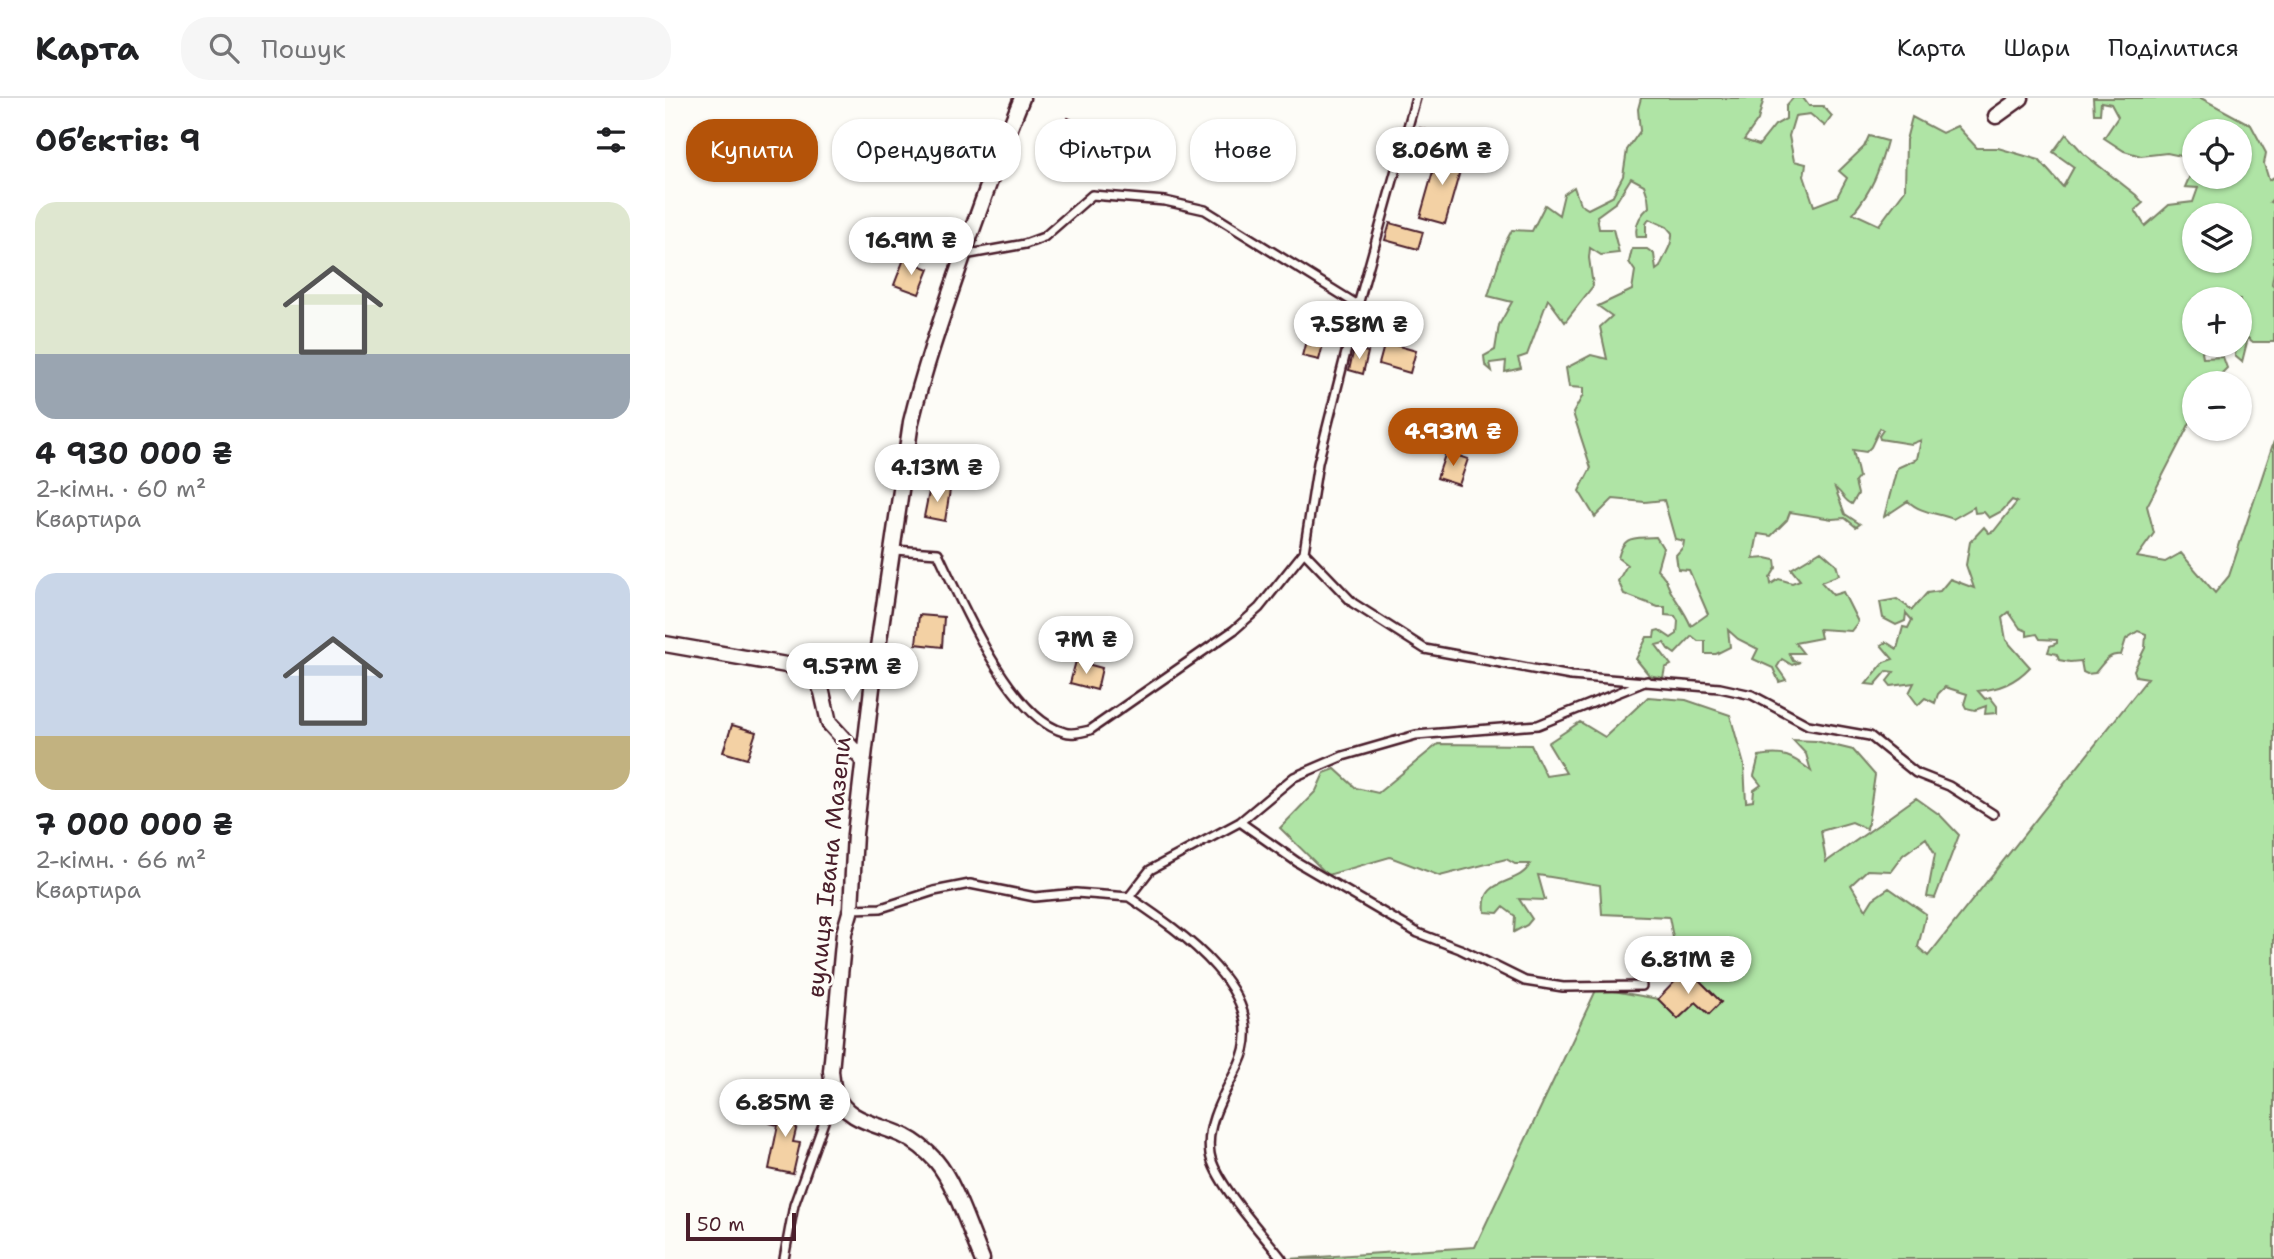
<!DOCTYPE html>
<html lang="uk">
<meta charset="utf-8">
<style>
:root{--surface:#fff;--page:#f6f6f6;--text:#202124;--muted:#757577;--line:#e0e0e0;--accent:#b45309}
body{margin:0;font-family:"Shantell Sans",sans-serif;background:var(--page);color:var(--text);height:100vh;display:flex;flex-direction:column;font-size:26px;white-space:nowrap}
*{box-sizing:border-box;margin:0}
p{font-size:23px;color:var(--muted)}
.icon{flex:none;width:38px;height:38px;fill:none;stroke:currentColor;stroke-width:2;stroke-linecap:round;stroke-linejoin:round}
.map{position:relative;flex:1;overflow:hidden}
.side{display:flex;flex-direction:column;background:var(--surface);width:665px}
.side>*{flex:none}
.hud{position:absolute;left:21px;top:21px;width:665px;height:63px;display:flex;gap:14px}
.tools{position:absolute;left:1517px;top:21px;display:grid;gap:14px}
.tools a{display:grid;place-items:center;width:70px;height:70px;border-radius:50%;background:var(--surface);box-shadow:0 2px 5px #0004;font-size:35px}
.scale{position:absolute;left:21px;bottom:18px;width:110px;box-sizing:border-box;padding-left:7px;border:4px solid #4a1f2b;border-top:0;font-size:19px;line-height:24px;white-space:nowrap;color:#4a1f2b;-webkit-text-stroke:5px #fdfcf7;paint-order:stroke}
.price{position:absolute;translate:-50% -60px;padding:0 16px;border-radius:24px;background:#fff;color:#222;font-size:23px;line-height:46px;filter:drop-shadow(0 2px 4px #0008)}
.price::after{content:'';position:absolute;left:50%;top:42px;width:21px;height:16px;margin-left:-10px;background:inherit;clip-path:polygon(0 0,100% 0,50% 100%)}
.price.selected{background:var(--accent);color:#fff}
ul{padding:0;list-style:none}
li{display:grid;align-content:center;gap:14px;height:371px;padding:0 35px}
li span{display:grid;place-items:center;height:217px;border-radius:21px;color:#555}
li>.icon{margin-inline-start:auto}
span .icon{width:126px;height:126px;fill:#fffc;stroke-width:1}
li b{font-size:30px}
h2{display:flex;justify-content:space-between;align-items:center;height:84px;padding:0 35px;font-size:30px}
.pill{padding:0 24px;border-radius:28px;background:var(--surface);box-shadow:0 2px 5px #0004;font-size:24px;line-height:63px}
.pill.selected{background:var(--accent);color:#fff}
header{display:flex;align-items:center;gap:42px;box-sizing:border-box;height:98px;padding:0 35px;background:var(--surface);border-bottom:2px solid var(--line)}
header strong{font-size:33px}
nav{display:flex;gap:38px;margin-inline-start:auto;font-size:24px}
.search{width:490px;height:63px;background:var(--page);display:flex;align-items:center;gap:18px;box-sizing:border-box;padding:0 24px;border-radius:28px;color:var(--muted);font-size:26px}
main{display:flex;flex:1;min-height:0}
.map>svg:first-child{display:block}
.green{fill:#afe4a5;stroke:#7c8268;stroke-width:2;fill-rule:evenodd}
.building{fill:#f3d1a4;stroke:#4a1f2b;stroke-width:2}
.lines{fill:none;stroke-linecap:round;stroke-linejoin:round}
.service-casing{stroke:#4a1f2b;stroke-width:12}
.minor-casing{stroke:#4a1f2b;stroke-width:19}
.service{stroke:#fdfcf7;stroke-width:7}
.minor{stroke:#fdfcf7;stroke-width:14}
.labels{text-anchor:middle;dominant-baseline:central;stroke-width:5;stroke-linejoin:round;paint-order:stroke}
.street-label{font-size:24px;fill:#4a1f2b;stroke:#fdfcf7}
</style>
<header>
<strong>Карта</strong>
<div class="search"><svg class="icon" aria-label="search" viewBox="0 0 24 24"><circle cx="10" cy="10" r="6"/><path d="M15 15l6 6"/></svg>Пошук</div>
<nav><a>Карта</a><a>Шари</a><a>Поділитися</a></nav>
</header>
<main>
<section class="side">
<h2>Об’єктів: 9<svg class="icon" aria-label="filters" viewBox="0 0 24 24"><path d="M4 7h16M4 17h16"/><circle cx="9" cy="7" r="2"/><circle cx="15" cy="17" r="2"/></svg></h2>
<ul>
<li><span style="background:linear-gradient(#dfe7d0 70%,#9aa5b1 0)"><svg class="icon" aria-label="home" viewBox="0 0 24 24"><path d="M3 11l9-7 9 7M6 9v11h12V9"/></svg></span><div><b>4 930 000 ₴</b><p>2-кімн. · 60 m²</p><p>Квартира</p></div></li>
<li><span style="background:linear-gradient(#c9d6e8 75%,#c2b280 0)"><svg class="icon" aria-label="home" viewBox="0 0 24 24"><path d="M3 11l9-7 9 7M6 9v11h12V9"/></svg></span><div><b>7 000 000 ₴</b><p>2-кімн. · 66 m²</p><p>Квартира</p></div></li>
</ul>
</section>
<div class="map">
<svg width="1609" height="1161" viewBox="0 0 1609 1161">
<rect width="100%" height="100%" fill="#fdfcf7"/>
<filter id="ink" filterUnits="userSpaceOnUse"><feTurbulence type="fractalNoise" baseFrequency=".0143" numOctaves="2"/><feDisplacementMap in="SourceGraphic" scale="14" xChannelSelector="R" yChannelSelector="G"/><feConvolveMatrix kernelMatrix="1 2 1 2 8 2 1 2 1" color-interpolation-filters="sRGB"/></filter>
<g filter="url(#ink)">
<path class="green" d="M976 0H1099L1093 22 1079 42 1094 47 1110 27 1121 21V8L1128 0H1138L1144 8H1158L1167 18 1160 28 1145 16 1130 18 1124 38 1129 63 1141 66 1139 78 1149 108 1172 99 1182 80 1174 73 1199 49 1204 38 1222 43C1214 73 1208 91 1188 115L1214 127 1240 92 1241 42 1247 19 1277 35 1292 28 1312 50H1333L1374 62 1398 89 1409 69 1388 54 1401 36 1419 56 1471 97 1478 105 1470 112 1480 128 1504 107 1528 104 1533 90 1520 89 1527 73 1526 60 1502 55 1476 58 1459 53 1439 40 1453 19 1446 6 1436 4 1435 16H1429L1428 0H1536L1586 27 1601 55 1599 66 1604 82 1609 79V99L1605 104 1609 105V174L1607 186 1609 188V244H1588L1583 240 1577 264 1570 258 1571 247H1575V201H1530V247H1544L1537 253 1538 260 1558 259 1562 270 1547 285H1530L1529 317 1482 408 1489 435 1472 459 1500 464 1516 455 1550 495 1564 478 1609 343V1161H623L810 1149 932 890 993 901 1013 921 1031 904 1044 916 1056 904 1029 877 1033 849 1010 850 1004 819 937 816 935 787 873 777 880 802 854 801 867 821 862 827 849 834 850 818 838 809 833 815 820 814C815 778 854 789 865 766H850L841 761 775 778 725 759 663 777 615 730 651 693 659 675 670 671 691 690 713 695 773 646 866 647 881 678 901 675 883 645 915 624 940 639 983 599 1021 602 1065 617 1079 667 1081 704 1088 703 1089 692 1096 687 1089 678 1094 658C1118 654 1126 657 1146 673L1141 656 1128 642 1151 643 1188 652 1210 677 1202 731 1187 724 1156 733 1161 764 1251 700 1275 717 1294 737 1270 800 1262 799 1270 756 1261 740 1238 757 1226 773 1202 772 1186 787 1201 812 1208 801 1224 790 1261 816 1253 849 1263 858 1483 580 1471 578 1469 572 1480 550 1481 536 1473 533 1461 541 1456 557C1443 555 1438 566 1430 575L1422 576 1418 574 1416 563 1405 564 1394 562 1392 556 1383 554 1385 548 1392 545V542L1375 541 1372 536 1362 538V533L1355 530 1344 514 1337 520 1341 542 1365 569C1350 585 1334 591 1313 593L1320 601 1325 599 1332 608V615L1320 616 1321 608 1310 612 1301 610 1299 606 1302 596 1280 589 1273 596 1270 605 1260 600 1253 607 1244 595 1249 585 1226 588 1222 583 1229 574 1222 573 1210 587 1201 586 1219 564 1228 561 1216 547 1221 544 1232 551 1238 529 1243 530 1247 522 1241 515 1240 523 1231 527 1218 520 1215 504 1232 501 1247 512 1262 495 1275 493 1285 481 1309 490 1301 467 1305 444 1319 429 1324 435 1329 433 1352 404 1347 402 1337 413 1324 420 1319 414 1310 415 1309 409 1288 421C1273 415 1255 415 1243 403L1219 419 1232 370 1252 361 1256 342 1246 346 1215 341 1214 338 1218 332 1215 330 1206 349 1201 354 1188 352 1194 379 1190 384 1193 396 1187 406C1179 403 1177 394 1170 390L1180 416 1195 426 1191 429 1180 420 1167 421 1125 414 1122 422 1106 438 1093 436 1088 461 1101 460 1110 462 1111 470 1105 480 1106 486 1114 481 1127 485 1135 482 1126 471 1156 453 1171 466 1174 477 1156 484 1168 497 1178 494 1193 524 1186 533 1154 531 1156 540 1130 545 1138 555H1124L1128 563 1135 564 1127 567 1117 561 1112 569 1121 582 1114 584 1108 570 1088 561 1093 551 1073 541 1063 532 1065 549 1051 556H1040V543H1033L1027 538 1010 556 1003 551 999 545 991 547 1006 567 1000 570 998 580 984 577 971 561 982 539H989L990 533 994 532 1006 540 1012 536 1013 523 1010 518 1000 517V509H993L959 496 953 483 962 467 953 460C959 436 969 441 991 439L998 450 992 471C1005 483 1000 486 1008 497 1015 508 1021 516 1026 528L1043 516 1024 472 1013 471 1011 457 1018 449 1019 443 1010 441 999 402 980 404 948 401 930 419 914 393 926 370 908 315 918 297V290L904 289 901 270 926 257 942 261 935 229 947 218 933 208 967 192 970 173 964 164 967 151H982L989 156 991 172 995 169C999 157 1008 147 1007 135L1002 129 984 121 981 126V139H972C969 127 975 117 984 109L983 99 979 87 966 80 951 104 932 118 934 131H948L954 155 936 157 925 150 924 160 928 188 900 224 883 201 862 257 853 260 856 270 840 274 841 263 825 265 827 273 820 267 819 258 830 252 834 227 847 204 823 198 839 147 847 132 867 133 880 107 894 117 899 96 909 89 915 106 923 111 947 99 958 78 962 52 975 33 973 11ZM1530 33H1575V79H1530ZM1530 117H1575V163H1530Z"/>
<path class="building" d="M403 20 421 29 412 48 393 38Z
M755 30 769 34 762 59 748 55Z
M774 52 799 59 780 126 755 119Z
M725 125 758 134 753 151 720 142Z
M239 161 264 171 254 196 229 187Z
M643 235 660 239 654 262 637 258Z
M720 244 751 253 745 275 714 266Z
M689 251 703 254 698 276 684 272Z
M781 354 803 361 794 387 772 380Z
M265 389 285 392 280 423 259 419Z
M254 517 279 519 277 549 251 546Z
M411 563 437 570 432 592 405 585Z
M67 627 91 634 82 661 58 654Z
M1018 875 1025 881 1029 877 1056 904 1044 916 1031 904 1013 921 993 901Z
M110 1005 136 1011 128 1044 135 1045 128 1076 104 1071 113 1027 105 1025Z"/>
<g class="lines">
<defs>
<path id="service" d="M299 157 360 146 379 139 427 97 500 103 540 112 693 207 751 0
M229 452 273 455C296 503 345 620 399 634 407 637 417 634 425 632L569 532 594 510 639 454 653 365 693 207
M639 454 688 505 760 551 906 578 1055 590 1087 597 1143 627 1205 638 1251 675 1284 688 1328 716
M575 724 632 764 753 835 795 851 860 883 898 889 977 888
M464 799C513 832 608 895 574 966 561 994 540 1024 545 1056 550 1085 598 1136 617 1161
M187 811 216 810 269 793 305 786 370 799 411 795 464 799 485 772 575 724 629 679 678 658 751 637 873 627 982 583
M119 1161 129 1107 169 996"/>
<path id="minor" d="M1331 18 1356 0
M0 546 127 568 150 578 157 594 164 625 198 662
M317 1161C305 1133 290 1085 271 1063 262 1053 253 1045 241 1039 217 1026 181 1025 170 995 167 988 167 980 166 973L179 835 186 811 190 736 207 590 246 324C261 263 282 205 302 146 320 97 337 48 357 0"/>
</defs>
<use href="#service" class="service-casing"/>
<use href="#minor" class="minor-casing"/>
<use href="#service" class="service"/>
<use href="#minor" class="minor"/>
</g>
</g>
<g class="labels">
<g class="street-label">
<text transform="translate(164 769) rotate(-84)">вулиця Івана Мазепи</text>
</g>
</g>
</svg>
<div class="tools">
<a><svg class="icon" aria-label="locate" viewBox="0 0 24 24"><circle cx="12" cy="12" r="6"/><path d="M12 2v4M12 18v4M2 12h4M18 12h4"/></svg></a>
<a><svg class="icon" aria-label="layers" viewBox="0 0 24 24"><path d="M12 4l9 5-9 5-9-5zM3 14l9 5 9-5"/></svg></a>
<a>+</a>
<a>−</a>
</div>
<div class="scale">50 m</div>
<b class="price" style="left:777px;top:89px">8.06M ₴</b>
<b class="price" style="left:246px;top:179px">16.9M ₴</b>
<b class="price" style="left:694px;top:263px">7.58M ₴</b>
<b class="price selected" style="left:788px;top:370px">4.93M ₴</b>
<b class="price" style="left:272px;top:406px">4.13M ₴</b>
<b class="price" style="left:421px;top:578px">7M ₴</b>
<b class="price" style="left:187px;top:605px">9.57M ₴</b>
<b class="price" style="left:1023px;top:898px">6.81M ₴</b>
<b class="price" style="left:120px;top:1041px">6.85M ₴</b>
<div class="hud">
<a class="pill selected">Купити</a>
<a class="pill">Орендувати</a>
<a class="pill">Фільтри</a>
<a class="pill">Нове</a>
</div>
</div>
</main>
